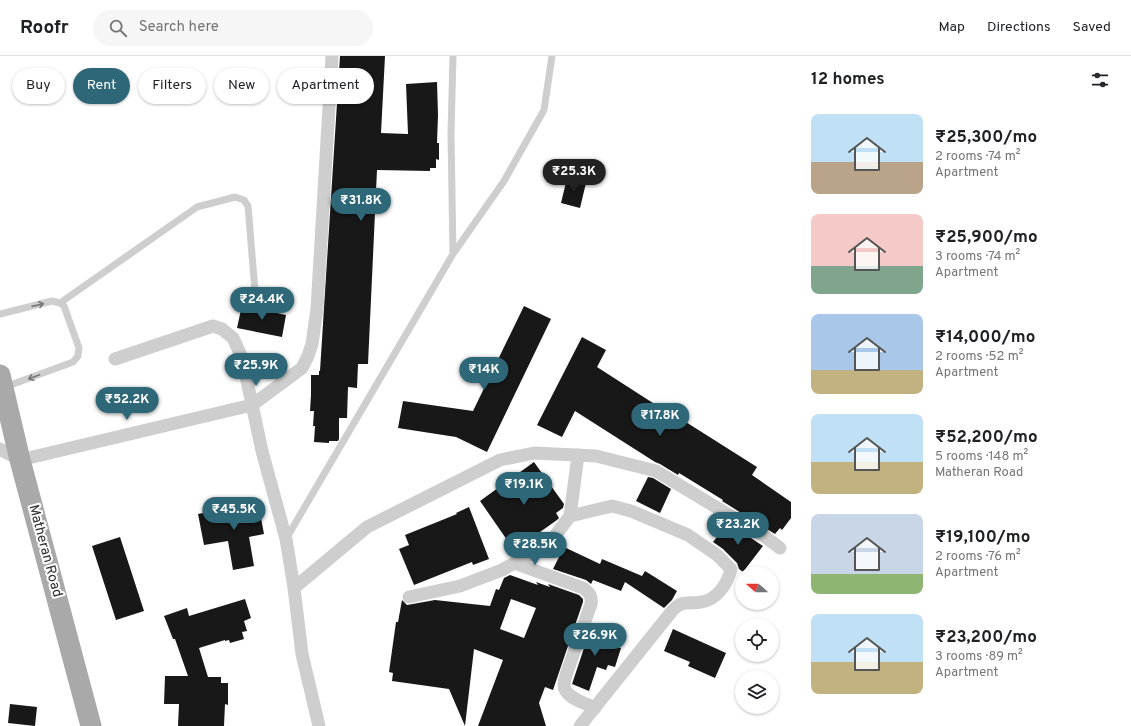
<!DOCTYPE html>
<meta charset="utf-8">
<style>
:root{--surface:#fff;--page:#f6f6f6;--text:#202124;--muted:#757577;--line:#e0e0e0;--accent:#2e6878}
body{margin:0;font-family:Overpass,sans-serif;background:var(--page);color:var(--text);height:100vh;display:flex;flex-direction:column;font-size:15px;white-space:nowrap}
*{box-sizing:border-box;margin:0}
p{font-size:13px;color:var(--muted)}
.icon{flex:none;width:22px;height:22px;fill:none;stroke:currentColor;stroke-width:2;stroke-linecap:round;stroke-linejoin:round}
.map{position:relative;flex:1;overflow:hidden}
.details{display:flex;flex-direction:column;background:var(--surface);width:340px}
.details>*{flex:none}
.hud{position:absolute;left:12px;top:12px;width:380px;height:36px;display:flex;gap:8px}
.needle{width:26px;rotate:290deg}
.tools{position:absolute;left:735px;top:510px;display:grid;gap:8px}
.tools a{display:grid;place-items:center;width:44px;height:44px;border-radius:50%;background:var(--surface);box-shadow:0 1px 3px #0004;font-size:20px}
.price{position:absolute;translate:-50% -34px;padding:0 9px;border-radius:14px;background:var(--accent);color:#fff;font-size:13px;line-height:26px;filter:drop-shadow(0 1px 2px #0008)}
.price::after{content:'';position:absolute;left:50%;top:24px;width:12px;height:9px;margin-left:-6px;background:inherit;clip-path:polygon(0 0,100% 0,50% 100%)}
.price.current{background:#222;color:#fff}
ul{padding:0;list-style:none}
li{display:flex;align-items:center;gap:12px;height:100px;padding:0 20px}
li span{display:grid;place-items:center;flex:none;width:112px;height:80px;border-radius:8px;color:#555}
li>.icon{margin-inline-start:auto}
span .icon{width:48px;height:48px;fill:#fffc;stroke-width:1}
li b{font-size:17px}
h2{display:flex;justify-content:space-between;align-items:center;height:48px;padding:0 20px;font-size:17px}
.pill{padding:0 14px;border-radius:18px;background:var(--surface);box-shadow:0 1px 3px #0004;font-size:14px;line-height:36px}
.pill.current{background:var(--accent);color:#fff}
header{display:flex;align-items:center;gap:24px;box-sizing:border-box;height:56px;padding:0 20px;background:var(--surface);border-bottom:1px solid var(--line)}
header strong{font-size:19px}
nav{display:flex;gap:22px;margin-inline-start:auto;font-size:14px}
.search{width:280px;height:36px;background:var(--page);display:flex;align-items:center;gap:10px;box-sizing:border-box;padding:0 14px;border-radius:22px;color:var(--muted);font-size:15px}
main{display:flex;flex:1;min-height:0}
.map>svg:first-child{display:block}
.building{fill:#181818;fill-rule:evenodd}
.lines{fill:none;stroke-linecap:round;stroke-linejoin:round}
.service{stroke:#cecece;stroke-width:7}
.minor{stroke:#cecece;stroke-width:13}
.primary{stroke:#a9a9a9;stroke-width:21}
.oneway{stroke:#787878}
.labels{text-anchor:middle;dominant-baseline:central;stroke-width:4;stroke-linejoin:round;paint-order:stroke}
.street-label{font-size:14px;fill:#313131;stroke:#fff}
</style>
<header>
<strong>Roofr</strong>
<div class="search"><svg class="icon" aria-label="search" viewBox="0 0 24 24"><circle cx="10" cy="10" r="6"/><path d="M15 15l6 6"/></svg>Search here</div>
<nav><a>Map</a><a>Directions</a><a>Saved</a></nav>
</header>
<main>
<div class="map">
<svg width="791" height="670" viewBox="0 0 791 670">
<rect width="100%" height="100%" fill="#fff"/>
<path class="building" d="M340 0H385L381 77 408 78 406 28 437 26 438 59 437 87H439V104L436 103V112H430V115L377 114 368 308H358L357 332 348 331 347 362H339V383L338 385H329V387L314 386 315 370H313L314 355H310L311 339V319H319V315H320Z
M567 122 586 127 580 152 561 147Z
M242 249 286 259 282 281 237 272Z
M524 250 551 263 487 396 456 381 398 372 403 345 473 355Z
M582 281 606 294 597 311 670 358V356L757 411 752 419 791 446V462L782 474 780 472 775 478 722 445 723 444 679 417 678 419 660 408 655 406 575 355 562 381 537 369Z
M534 406 564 448 563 452 556 457 559 462 557 464 523 488 521 484 512 491 480 445Z
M648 421 653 422 671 433 660 457 636 445Z
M258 446 264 478 249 481 254 510 233 514 228 485 204 489 198 458Z
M469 451 489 503 473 509 472 506 414 529 399 493 409 489 405 479 457 458 456 457Z
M728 467 763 490 743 516 739 513 737 507 723 493 713 486Z
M120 481 144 555 116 564 92 490Z
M564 491 600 508 602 503 642 520 645 515 677 535 672 544 664 552 625 526 621 535 593 524 591 528 586 524 553 513Z
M510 519 538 529 536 526 550 531 548 528 579 539 583 543V546L553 634 545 631 539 647 546 670H478L503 604 474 593 465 670 449 633 392 625 393 617 389 616 396 566H398L402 544 407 549 435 544 490 550 496 533 499 534 504 522ZM511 543 536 552 524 582 500 573Z
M245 543 251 562 244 565 247 575 242 576 244 583 230 587 229 584 225 585V584L199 592 208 621H221V627H228V649L225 648 224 670H178L179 648H164L165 620H188L175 583H173L164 560 187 552 189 560Z
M592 568 610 574 606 587 621 592 615 611 608 609 606 614 597 611 589 635 572 628Z
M673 573 726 597 715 622 688 610 690 606 664 595Z
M10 648 37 651 35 670 8 667Z"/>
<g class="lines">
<path class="service" d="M453 198 451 78 453 0
M60 247 197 151 235 141 244 144 248 150 255 235
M0 258 52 245 60 247 64 250 79 292 78 300 73 306 5 331
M286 483 453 198 504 125 544 54 552 0"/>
<path class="minor" d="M115 303 213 270 222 273 233 282 242 302 262 395 286 483 294 532 302 598 319 670
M0 393 20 404 252 349 302 312 308 300 312 288 317 253 332 0
M570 460 612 450 631 455 688 479 717 499 731 513C728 527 717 544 701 546 694 548 686 545 679 549 675 551 671 556 668 560L580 670
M514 507 583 532C590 537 592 540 591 548L566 619C565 622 564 626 564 629 564 642 586 647 595 652
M294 532 367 471 500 404 534 397 596 400 656 415 764 480 780 492
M409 541 460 530 502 514 536 495 555 480 570 460 578 399"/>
<path class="primary" d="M0 319 20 404 91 670"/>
</g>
<defs><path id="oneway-shaft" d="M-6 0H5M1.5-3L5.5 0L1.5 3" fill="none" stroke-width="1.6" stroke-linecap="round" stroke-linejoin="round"/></defs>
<g class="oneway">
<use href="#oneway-shaft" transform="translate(38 249) rotate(-13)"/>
<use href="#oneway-shaft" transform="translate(34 321) rotate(159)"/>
</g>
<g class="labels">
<g class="street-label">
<text transform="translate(45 495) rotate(75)">Matheran Road</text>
</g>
</g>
</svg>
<div class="tools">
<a><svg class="needle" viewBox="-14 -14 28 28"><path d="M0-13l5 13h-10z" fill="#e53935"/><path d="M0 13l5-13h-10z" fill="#757577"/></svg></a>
<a><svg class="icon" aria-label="locate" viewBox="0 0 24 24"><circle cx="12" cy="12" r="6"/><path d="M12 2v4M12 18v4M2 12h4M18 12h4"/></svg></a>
<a><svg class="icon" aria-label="layers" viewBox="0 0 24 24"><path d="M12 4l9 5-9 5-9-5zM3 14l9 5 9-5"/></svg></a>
</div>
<b class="price current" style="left:574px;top:137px">₹25.3K</b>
<b class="price" style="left:361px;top:166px">₹31.8K</b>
<b class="price" style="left:262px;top:265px">₹24.4K</b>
<b class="price" style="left:256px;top:331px">₹25.9K</b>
<b class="price" style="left:484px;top:335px">₹14K</b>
<b class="price" style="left:127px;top:365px">₹52.2K</b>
<b class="price" style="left:660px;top:381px">₹17.8K</b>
<b class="price" style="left:524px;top:450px">₹19.1K</b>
<b class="price" style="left:234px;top:475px">₹45.5K</b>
<b class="price" style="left:738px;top:490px">₹23.2K</b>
<b class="price" style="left:535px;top:510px">₹28.5K</b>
<b class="price" style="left:595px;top:601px">₹26.9K</b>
<div class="hud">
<a class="pill">Buy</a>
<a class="pill current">Rent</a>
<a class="pill">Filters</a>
<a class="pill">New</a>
<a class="pill">Apartment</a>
</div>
</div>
<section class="details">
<h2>12 homes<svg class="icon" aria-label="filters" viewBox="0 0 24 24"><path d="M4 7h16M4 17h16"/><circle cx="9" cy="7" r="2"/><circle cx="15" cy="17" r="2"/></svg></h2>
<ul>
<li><span style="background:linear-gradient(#bfe0f5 60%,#b9a48a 0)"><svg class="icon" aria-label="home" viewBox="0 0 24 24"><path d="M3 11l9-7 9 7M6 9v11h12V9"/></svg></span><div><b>₹25,300/mo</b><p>2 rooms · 74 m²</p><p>Apartment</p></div></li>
<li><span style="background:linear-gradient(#f6c9c9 65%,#7fa58c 0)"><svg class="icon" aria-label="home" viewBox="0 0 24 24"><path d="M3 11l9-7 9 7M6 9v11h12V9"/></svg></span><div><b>₹25,900/mo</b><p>3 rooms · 74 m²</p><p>Apartment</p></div></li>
<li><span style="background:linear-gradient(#a9c7e8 70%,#c2b280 0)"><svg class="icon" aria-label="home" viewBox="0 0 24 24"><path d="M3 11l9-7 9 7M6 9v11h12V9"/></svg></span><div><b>₹14,000/mo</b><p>2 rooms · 52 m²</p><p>Apartment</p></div></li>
<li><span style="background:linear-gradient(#bfe0f5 60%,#c2b280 0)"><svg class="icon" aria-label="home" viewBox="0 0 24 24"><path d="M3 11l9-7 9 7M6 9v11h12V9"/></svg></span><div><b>₹52,200/mo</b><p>5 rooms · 148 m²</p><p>Matheran Road</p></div></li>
<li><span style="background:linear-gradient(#c9d6e8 75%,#8fb573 0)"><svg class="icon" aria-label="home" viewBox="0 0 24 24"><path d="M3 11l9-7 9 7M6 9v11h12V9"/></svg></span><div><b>₹19,100/mo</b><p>2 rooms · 76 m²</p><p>Apartment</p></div></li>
<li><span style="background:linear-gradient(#bfe0f5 60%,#c2b280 0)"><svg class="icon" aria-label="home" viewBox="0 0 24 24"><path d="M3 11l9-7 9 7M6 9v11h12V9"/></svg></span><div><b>₹23,200/mo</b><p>3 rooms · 89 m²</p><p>Apartment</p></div></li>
</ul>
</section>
</main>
